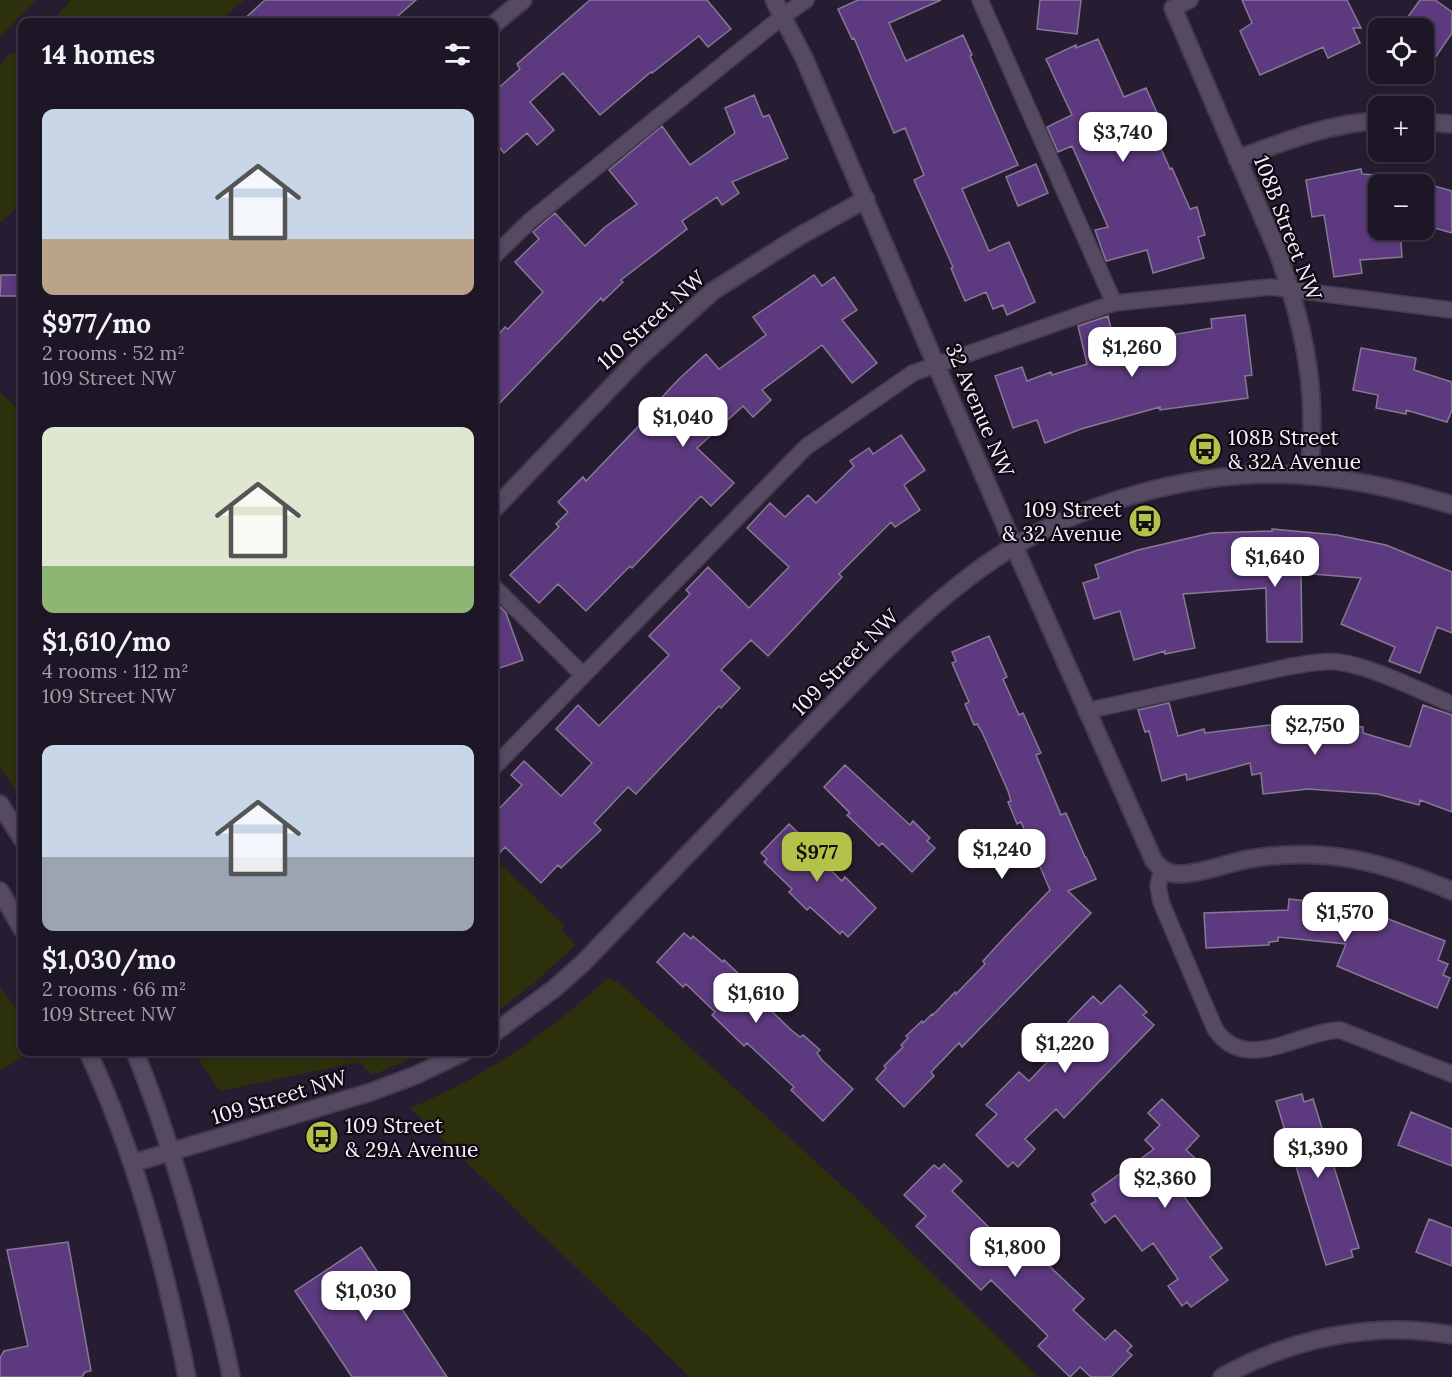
<!DOCTYPE html>
<meta charset="utf-8">
<style>
:root{--surface:#1d1626;--page:#251f2e;--text:#f1f3f6;--muted:#a09fa7;--line:#3b3543;--accent:#b5c24a}
body{margin:0;font-family:Lora,serif;background:var(--page);color:var(--text);height:100vh;display:flex;flex-direction:column;font-size:22px;white-space:nowrap}
*{box-sizing:border-box;margin:0}
p{font-size:20px;color:var(--muted)}
.icon{flex:none;width:33px;height:33px;fill:none;stroke:currentColor;stroke-width:2;stroke-linecap:round;stroke-linejoin:round}
.map{position:relative;flex:1;overflow:hidden}
.panel{position:absolute;left:18px;top:18px;width:480px;height:1038px;display:flex;flex-direction:column;background:var(--surface);border-radius:12px;box-shadow:0 3px 9px #0003,0 0 0 2px var(--line)}
.panel>*{flex:none}
.controls{position:absolute;left:1368px;top:18px;display:grid;gap:12px}
.controls a{display:grid;place-items:center;width:66px;height:66px;border-radius:12px;background:var(--surface);box-shadow:0 3px 9px #0003,0 0 0 2px var(--line);font-size:30px}
.price{position:absolute;translate:-50% -51px;padding:0 14px;border-radius:12px;background:#fff;color:#222;font-size:20px;line-height:39px;filter:drop-shadow(0 2px 3px #0008)}
.price::after{content:'';position:absolute;left:50%;top:36px;width:18px;height:14px;margin-left:-9px;background:inherit;clip-path:polygon(0 0,100% 0,50% 100%)}
.price.current{background:var(--accent);color:#111}
ul{padding:0;list-style:none}
li{display:grid;align-content:center;gap:12px;height:318px;padding:0 24px}
li span{display:grid;place-items:center;height:186px;border-radius:12px;color:#555}
li>.icon{margin-inline-start:auto}
span .icon{width:108px;height:108px;fill:#fffc;stroke-width:1}
li b{font-size:26px}
h2{display:flex;justify-content:space-between;align-items:center;height:72px;padding:0 24px;font-size:26px}
.map>svg:first-child{display:block}
.green{fill:#2c300b}
.building{fill:#5d3a7f;stroke:#857993;stroke-width:1.5}
.lines{fill:none;stroke-linecap:round;stroke-linejoin:round}
.service-casing{stroke:#433a4c;stroke-width:18}
.minor-casing{stroke:#433a4c;stroke-width:20}
.tertiary-casing{stroke:#433a4c;stroke-width:20}
.service{stroke:#554a62;stroke-width:15}
.minor{stroke:#554a62;stroke-width:16}
.tertiary{stroke:#554a62;stroke-width:16}
.labels{text-anchor:middle;dominant-baseline:central;stroke-width:4.5;stroke-linejoin:round;paint-order:stroke}
.street-label{font-size:21px;fill:#f7f1fe;stroke:#0e0913}
.poi-label{font-size:21px;fill:#f7f1fe;stroke:#0e0913;text-anchor:start}
</style>
<div class="map">
<svg width="1452" height="1377" viewBox="0 0 1452 1377">
<rect width="100%" height="100%" fill="#271d32"/>
<path class="green" d="M0 0H36L0 37Z
M71 0H244L219 22H51Z
M11 53 22 54V202L0 223V65Z
M0 392 22 413V798L0 768Z
M494 858 565 926 561 930 576 945 534 983 494 1014Z
M609 977 615 982 617 981 859 1201 1038 1377H690L410 1108C486 1077 549 1032 609 977Z
M0 987 22 1016V1052H31L0 1071Z
M194 1052H429L372 1075 359 1062 220 1091Z"/>
<path class="building" d="M265 0H416L391 22H241Z
M590 0H707L731 29 708 47 699 36 652 73 651 72 600 115 563 73 530 102 554 130 537 145 527 133 504 153 494 141V92L520 69 517 64Z
M858 0H941L889 23 906 61 963 35 972 55 970 56 1018 165 962 189 989 251 1009 242 1035 302 1007 315 1003 305 993 309 986 292 965 301 951 268 953 267 914 180 924 175 905 128 894 133 854 38 852 39 838 9Z
M1040 0H1081L1077 34 1037 29Z
M1242 0H1347L1361 28H1353L1360 43 1328 58 1323 47 1260 75 1240 31 1252 23Z
M1420 0H1435L1452 12V33L1424 74V28H1400Z
M1098 39 1124 97 1146 88 1158 115 1148 119 1170 169 1172 168 1190 209 1197 207 1205 235 1198 237 1204 258 1153 273 1147 250 1106 261 1095 230 1108 227 1072 146 1058 152 1047 127 1072 115 1046 59 1076 45V48Z
M754 95 763 117 769 115 788 158 732 182 739 193 722 205 717 197 682 221 687 229 621 280 623 282 603 301 601 298 494 409V340L505 327 508 329 543 292 515 262 539 239 533 232 555 213 585 246 605 227 637 204 609 170 662 126 690 165 735 133 725 108Z
M1036 164 1048 193 1018 206 1006 177Z
M1361 169 1362 174 1378 175V230H1400L1402 257 1360 260 1362 273 1334 277 1324 215 1312 217 1306 180Z
M1424 183 1452 191V233L1424 225Z
M1 275H22V296H0Z
M814 275 822 286 834 277 857 310 842 320 877 363 852 383 822 345 762 390 771 400 753 417 743 406 697 448 734 483 711 506 701 496 632 568 630 566 586 611 558 584 539 603 510 575 559 527 556 524 568 512 558 502 583 477 586 481 652 412 650 410 679 379 706 354 719 369 766 335 753 317Z
M1245 315 1252 375 1245 376 1248 398 1160 410V407L1081 429 1045 443 1037 420 1013 428 995 376 1022 367 1027 381 1051 372 1052 375 1087 364 1078 326 1108 316 1115 345 1212 328 1211 319Z
M1361 348 1416 358 1414 370 1452 382V410L1447 422 1406 410V414L1376 408 1378 395 1353 390Z
M901 435 925 470 904 485 920 510 895 527 891 522 839 574 842 577 768 656 751 640 721 670 740 688 721 708 719 706 636 794 628 787 594 823 601 830 561 868 558 865 541 883 505 847 494 859V814L522 785 511 775 524 761 561 796 592 763 556 729 578 705 599 726 669 655 649 636 690 594 686 590 708 567 749 608 789 567 747 528 770 503 785 517 808 495 816 503 854 466 850 461 869 448 873 454Z
M1272 529 1337 535 1386 545 1452 572V633L1437 627 1420 673 1389 661 1395 647 1341 624 1361 578 1301 573 1302 642H1267L1266 588 1183 594 1195 648 1165 654V651L1134 660 1120 611 1094 619 1083 583 1099 578 1095 565 1138 550 1211 533 1272 531Z
M494 600 506 613 523 660 494 670Z
M989 636 1007 677 1003 679 1019 715 1023 713 1041 753 1036 755 1061 815 1066 813 1085 857H1086L1096 879 1068 891 1091 913 962 1047 959 1043 931 1072 934 1076 904 1107 876 1079 886 1068 884 1066 903 1047 901 1045 908 1038 906 1036 922 1021 923 1023 932 1014 933 1015 955 992 956 994 985 964 983 961 1004 938 1050 890 1021 822 1017 824 1008 802 1011 801 1008 791 982 732 977 724 974 725 965 704 969 702 952 663 956 661 952 652Z
M1169 703 1178 736 1204 729 1205 733 1302 721 1363 727V733L1410 747 1423 705 1452 715V812L1420 800 1419 805 1378 794 1308 789 1263 794 1261 773 1252 775 1250 763 1187 780 1186 774 1162 781 1149 731 1145 732 1138 710Z
M845 765 910 825 913 821 930 838 927 841 935 848 912 872 882 843 879 846 847 815 850 813 824 787Z
M789 824 815 849 812 852 842 881 845 877 876 908 848 937 842 931 840 934 810 907 807 910 789 892 792 889 764 862 767 859 761 853Z
M1289 899 1355 906 1445 941 1438 960 1448 964 1443 975 1450 978 1437 1008 1337 966 1346 944 1278 937V941L1269 942V945L1206 948 1204 913 1288 910Z
M684 933 691 939 693 936 723 962 724 960 741 976 739 978 745 985 790 1029 800 1037 803 1035 820 1050 817 1053 822 1060 853 1089 823 1121 791 1090 794 1087 747 1043 744 1046 712 1015 715 1012 686 984 683 987 657 962Z
M1120 985 1147 1012 1143 1015 1154 1025 1064 1118 1056 1109 1025 1139 1035 1149 1018 1167 1013 1162 1008 1167 976 1135 997 1114 986 1105 1019 1072 1029 1081 1077 1031 1068 1022 1093 996 1101 1004Z
M1302 1094 1304 1102 1313 1099 1359 1248 1351 1250 1353 1257 1326 1265 1276 1101Z
M1162 1099 1199 1136 1186 1150 1197 1160 1174 1183 1222 1248 1210 1257 1228 1280 1191 1307 1187 1302 1182 1306 1168 1286 1178 1279 1153 1243 1142 1251 1115 1215 1105 1223 1091 1204 1096 1201 1092 1194 1154 1149 1145 1140 1160 1125 1148 1113Z
M1411 1112 1452 1129V1166L1398 1145Z
M944 1164 962 1181 952 1191 1014 1252 1024 1242 1084 1299 1073 1310 1105 1340 1115 1330 1132 1346 1127 1351 1132 1355 1111 1377H1091L1080 1367 1070 1377 1038 1346 1048 1336 991 1280 981 1290 916 1226 926 1216 904 1195 934 1165 939 1169Z
M1429 1219 1452 1228V1266L1416 1252Z
M68 1242 91 1371 85 1372 82 1377H0V1358L4 1351 28 1346 7 1250Z
M361 1247 447 1377H352L295 1291Z"/>
<g class="lines">
<defs>
<path id="service" d="M980 0 1114 303
M1173 8 1190 0
M494 256 531 220 783 16 806 0
M494 587 582 674
M1086 711 1292 666C1307 664 1323 660 1338 662 1371 666 1420 691 1452 704
M494 767 806 447 913 373 1114 303 1270 287 1452 310
M1162 869 1158 886 1161 902 1215 1029C1245 1075 1299 1031 1340 1030L1452 1074"/>
<path id="minor" d="M774 0 804 58 1014 546 1154 861C1159 866 1162 870 1168 872 1186 880 1229 862 1249 859 1324 846 1384 862 1452 891
M1173 8 1276 248C1294 296 1308 346 1311 397 1313 423 1311 450 1310 476
M494 24 523 0
M1424 122 1452 124
M1237 159C1283 142 1329 123 1378 121
M494 509 641 356 713 291 798 237 866 199
M1222 1377C1291 1338 1373 1321 1452 1335"/>
<path id="tertiary" d="M0 804 22 839
M0 891 22 929
M494 1033 555 988 583 963C655 888 728 813 800 738 856 680 912 619 977 571 1068 503 1199 466 1312 476 1360 480 1406 491 1452 505
M88 1052C136 1155 165 1266 187 1377
M135 1052C161 1116 181 1181 199 1248 211 1291 223 1333 231 1377
M133 1163 371 1092 416 1075 464 1052"/>
</defs>
<use href="#service" class="service-casing"/>
<use href="#minor" class="minor-casing"/>
<use href="#tertiary" class="tertiary-casing"/>
<use href="#service" class="service"/>
<use href="#minor" class="minor"/>
<use href="#tertiary" class="tertiary"/>
</g>
<defs>
<symbol id="bus-disc" viewBox="-11 -11 22 22"><circle r="9.5" fill="#b5c24a" stroke="#0e0913"/><path d="M-5-6H5V4H4V6H2V4H-2V6H-4V4H-5ZM-3.5-4V0h7V-4ZM-3.5 1.2v1.5H-2V1.2ZM2 1.2v1.5H3.5V1.2Z" fill="#111"/></symbol>
</defs>
<g fill-rule="evenodd">
<use href="#bus-disc" x="1186" y="430" width="38" height="38"/>
<use href="#bus-disc" x="1126" y="502" width="38" height="38"/>
<use href="#bus-disc" x="303" y="1118" width="38" height="38"/>
</g>
<g class="labels">
<g class="street-label">
<text transform="translate(1288 228) rotate(69)">108B Street NW</text>
<text transform="translate(651 320) rotate(-42)">110 Street NW</text>
<text transform="translate(980 410) rotate(67)">32 Avenue NW</text>
<text transform="translate(845 662) rotate(-45)">109 Street NW</text>
<text transform="translate(279 1097) rotate(-17)">109 Street NW</text>
</g>
<g class="poi-label">
<text x="1228" y="437">108B Street<tspan x="1228" dy="24">&amp; 32A Avenue</tspan></text>
<text x="1122" y="509" text-anchor="end">109 Street<tspan x="1122" dy="24">&amp; 32 Avenue</tspan></text>
<text x="345" y="1125">109 Street<tspan x="345" dy="24">&amp; 29A Avenue</tspan></text>
</g>
</g>
</svg>
<div class="controls">
<a><svg class="icon" aria-label="locate" viewBox="0 0 24 24"><circle cx="12" cy="12" r="6"/><path d="M12 2v4M12 18v4M2 12h4M18 12h4"/></svg></a>
<a>+</a>
<a>−</a>
</div>
<b class="price" style="left:1123px;top:163px">$3,740</b>
<b class="price" style="left:1132px;top:378px">$1,260</b>
<b class="price" style="left:683px;top:448px">$1,040</b>
<b class="price" style="left:1275px;top:588px">$1,640</b>
<b class="price" style="left:1315px;top:756px">$2,750</b>
<b class="price" style="left:1002px;top:880px">$1,240</b>
<b class="price current" style="left:817px;top:883px">$977</b>
<b class="price" style="left:1345px;top:943px">$1,570</b>
<b class="price" style="left:756px;top:1024px">$1,610</b>
<b class="price" style="left:1065px;top:1074px">$1,220</b>
<b class="price" style="left:1318px;top:1179px">$1,390</b>
<b class="price" style="left:1165px;top:1209px">$2,360</b>
<b class="price" style="left:1015px;top:1278px">$1,800</b>
<b class="price" style="left:366px;top:1322px">$1,030</b>
<section class="panel">
<h2>14 homes<svg class="icon" aria-label="filters" viewBox="0 0 24 24"><path d="M4 7h16M4 17h16"/><circle cx="9" cy="7" r="2"/><circle cx="15" cy="17" r="2"/></svg></h2>
<ul>
<li><span style="background:linear-gradient(#c9d6e8 70%,#b9a48a 0)"><svg class="icon" aria-label="home" viewBox="0 0 24 24"><path d="M3 11l9-7 9 7M6 9v11h12V9"/></svg></span><div><b>$977/mo</b><p>2 rooms · 52 m²</p><p>109 Street NW</p></div></li>
<li><span style="background:linear-gradient(#dfe7d0 75%,#8fb573 0)"><svg class="icon" aria-label="home" viewBox="0 0 24 24"><path d="M3 11l9-7 9 7M6 9v11h12V9"/></svg></span><div><b>$1,610/mo</b><p>4 rooms · 112 m²</p><p>109 Street NW</p></div></li>
<li><span style="background:linear-gradient(#c9d6e8 60%,#9aa5b1 0)"><svg class="icon" aria-label="home" viewBox="0 0 24 24"><path d="M3 11l9-7 9 7M6 9v11h12V9"/></svg></span><div><b>$1,030/mo</b><p>2 rooms · 66 m²</p><p>109 Street NW</p></div></li>
</ul>
</section>
</div>
